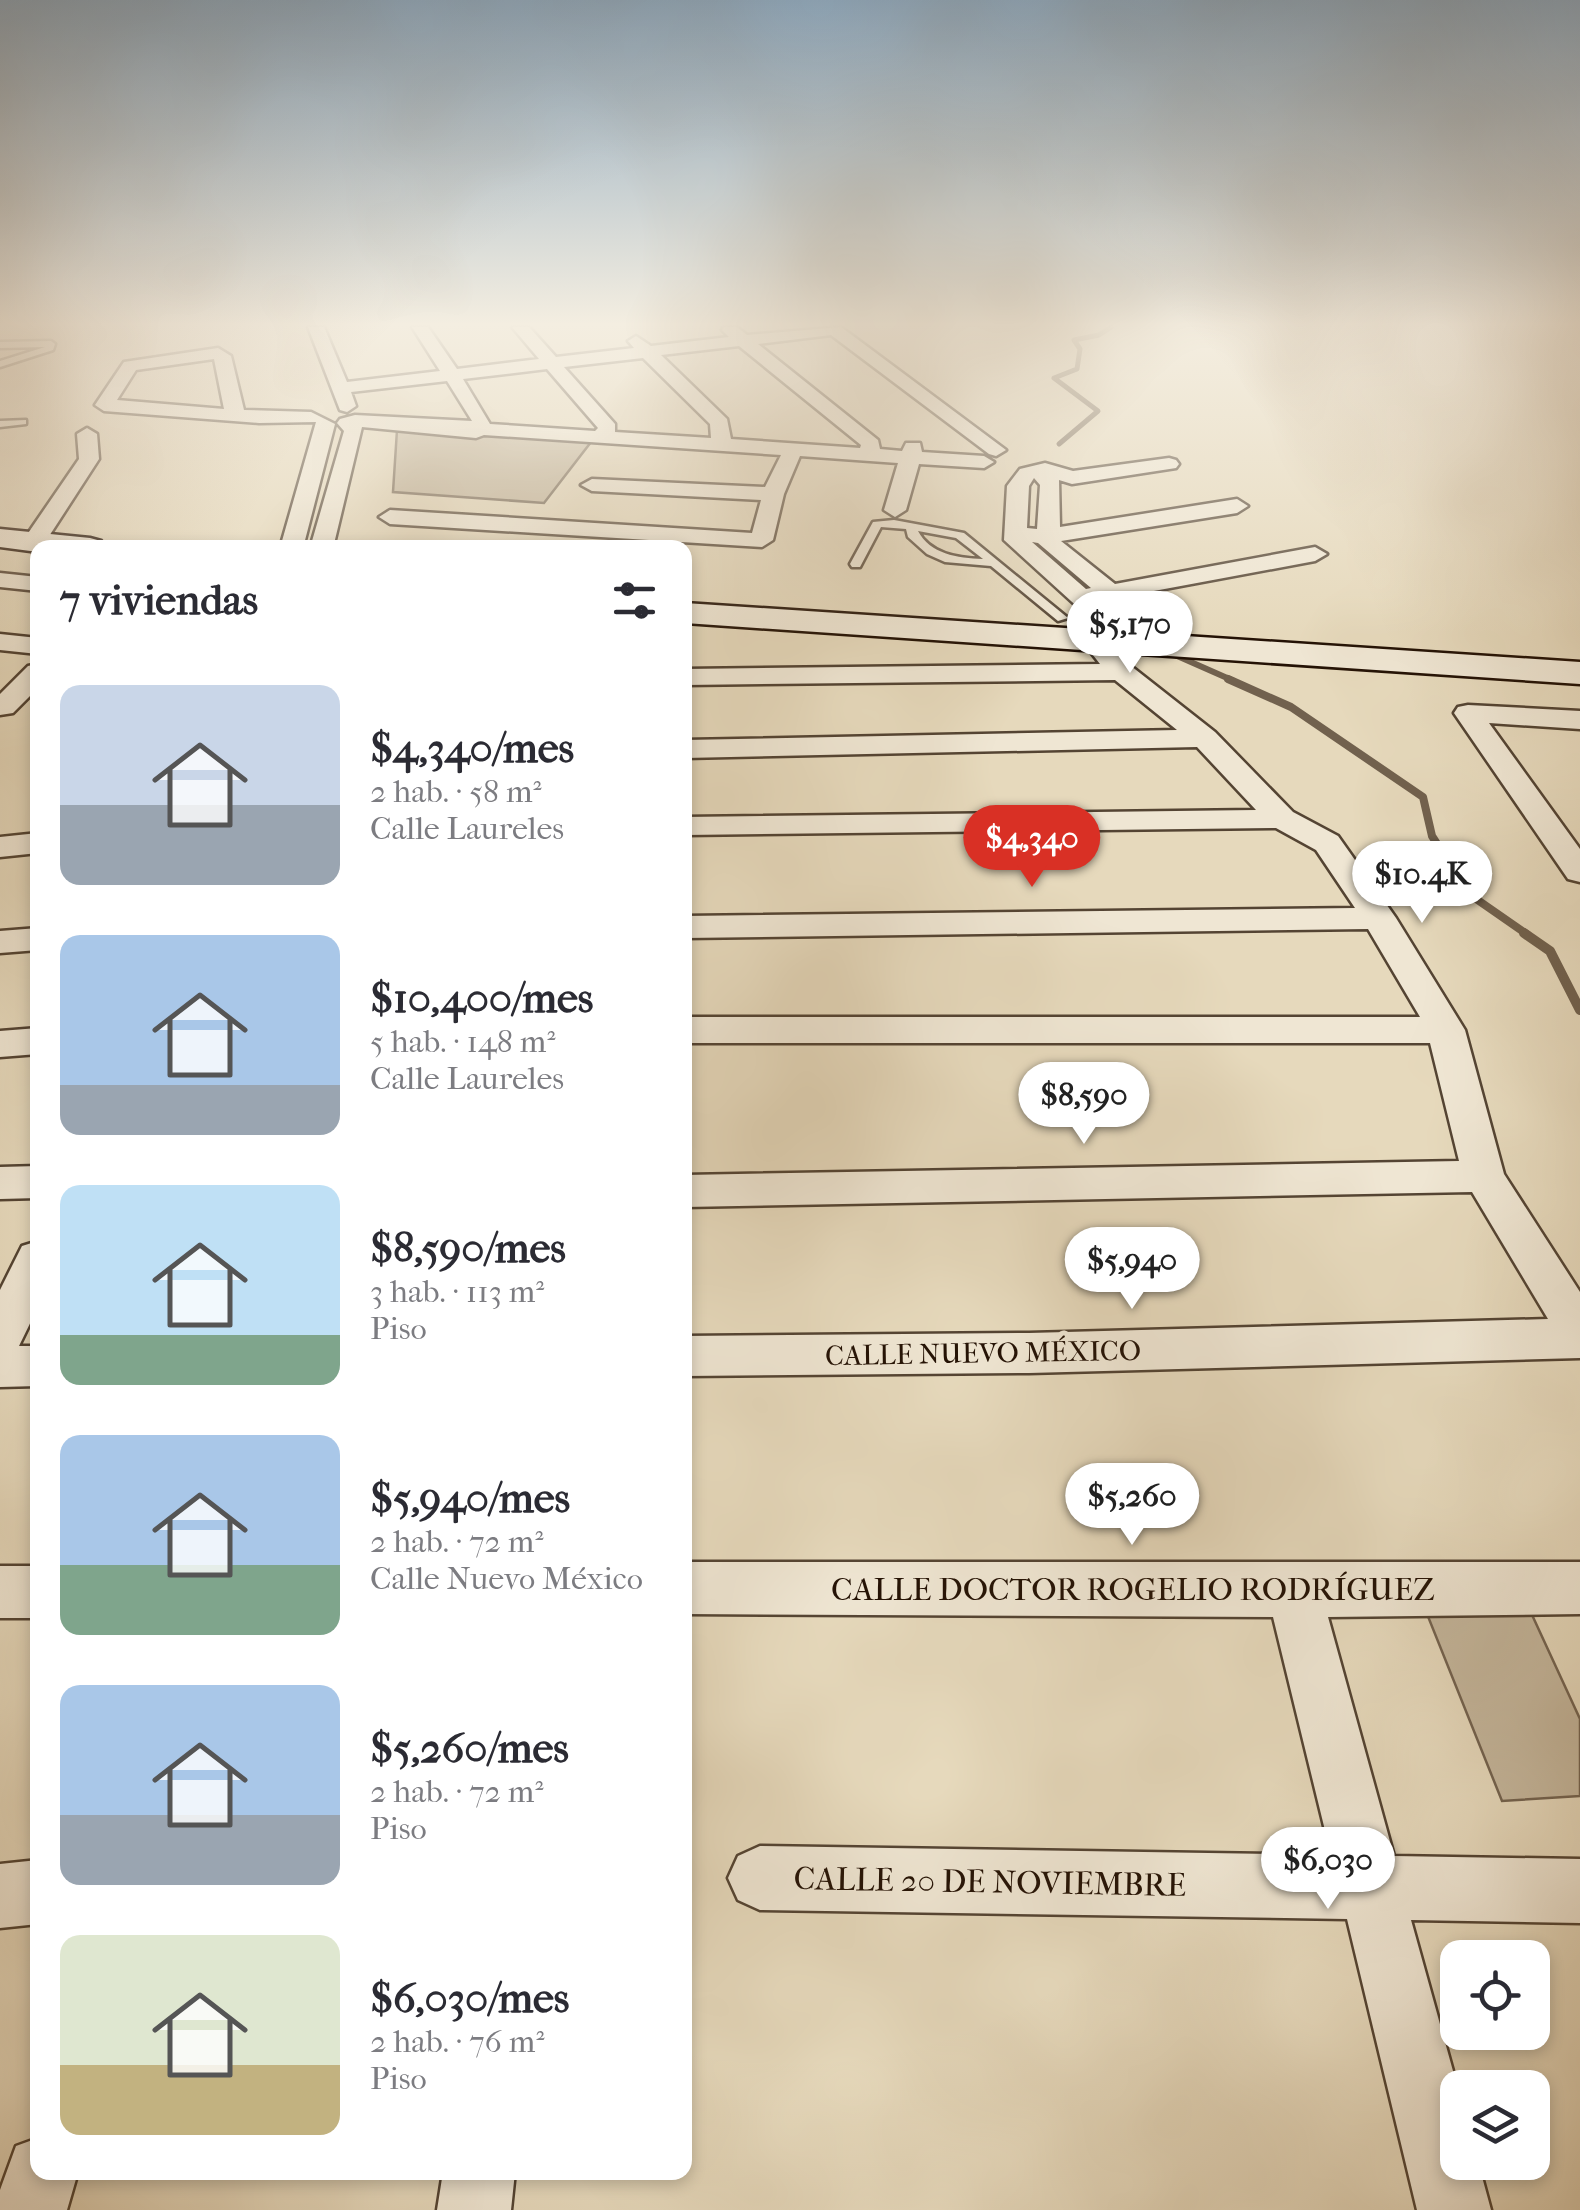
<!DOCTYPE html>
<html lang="es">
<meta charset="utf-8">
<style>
:root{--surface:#fff;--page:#f2f2f3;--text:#2b2b33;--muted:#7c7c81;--accent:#d93025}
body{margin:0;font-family:"IM FELL French Canon",serif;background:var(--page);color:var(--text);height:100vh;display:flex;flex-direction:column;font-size:38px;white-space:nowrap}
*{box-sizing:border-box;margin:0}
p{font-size:32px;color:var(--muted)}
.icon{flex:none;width:55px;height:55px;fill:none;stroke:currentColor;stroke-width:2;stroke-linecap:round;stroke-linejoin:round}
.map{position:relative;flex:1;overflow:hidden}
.side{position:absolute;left:30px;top:540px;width:662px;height:1640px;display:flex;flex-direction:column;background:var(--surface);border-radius:20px;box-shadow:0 5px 15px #0003}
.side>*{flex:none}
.controls{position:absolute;left:1440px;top:1940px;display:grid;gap:20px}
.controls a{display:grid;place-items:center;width:110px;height:110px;border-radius:20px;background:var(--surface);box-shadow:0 5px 15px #0003;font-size:50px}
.price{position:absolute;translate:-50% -85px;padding:0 22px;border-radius:35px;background:#fff;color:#222;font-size:32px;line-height:65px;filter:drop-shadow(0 2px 5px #0008)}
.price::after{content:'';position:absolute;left:50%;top:60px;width:30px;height:22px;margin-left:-15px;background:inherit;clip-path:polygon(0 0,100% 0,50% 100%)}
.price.selected{background:var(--accent);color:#fff}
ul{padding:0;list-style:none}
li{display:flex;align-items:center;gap:30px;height:250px;padding:0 30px}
li span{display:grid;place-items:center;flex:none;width:280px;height:200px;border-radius:20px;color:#555}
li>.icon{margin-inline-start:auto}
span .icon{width:120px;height:120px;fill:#fffc;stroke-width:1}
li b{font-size:42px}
h2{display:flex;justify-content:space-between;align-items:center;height:120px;padding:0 30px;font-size:42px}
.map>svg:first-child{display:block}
.green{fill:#c5b79d;stroke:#746451;stroke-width:2.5}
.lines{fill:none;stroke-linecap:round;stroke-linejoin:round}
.stream-far3{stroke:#71614e;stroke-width:5}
.stream-far2{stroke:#71614e;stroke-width:6}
.stream-far1{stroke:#71614e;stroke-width:8}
.stream{stroke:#71614e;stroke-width:10}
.lane-casing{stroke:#544433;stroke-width:5}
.street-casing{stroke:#544433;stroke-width:5}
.secondary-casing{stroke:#241205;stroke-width:5}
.lane{fill:#efe6d3;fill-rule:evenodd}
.street{fill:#efe6d3;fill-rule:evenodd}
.secondary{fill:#efe6d3;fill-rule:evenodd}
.labels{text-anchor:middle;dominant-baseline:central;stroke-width:10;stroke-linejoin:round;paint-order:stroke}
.street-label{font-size:28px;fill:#241205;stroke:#efe6d3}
.near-street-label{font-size:32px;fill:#241205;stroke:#efe6d3}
</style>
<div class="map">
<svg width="1580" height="2210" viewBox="0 0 1580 2210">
<rect width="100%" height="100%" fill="#e6d9bc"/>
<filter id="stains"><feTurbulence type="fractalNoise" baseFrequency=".002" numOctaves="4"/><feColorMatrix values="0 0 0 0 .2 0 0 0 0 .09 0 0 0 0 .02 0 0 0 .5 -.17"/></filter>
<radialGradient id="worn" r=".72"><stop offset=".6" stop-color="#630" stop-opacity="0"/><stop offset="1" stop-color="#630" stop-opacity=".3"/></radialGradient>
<path class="green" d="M397 430 591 442 544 503 393 492Z
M1527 1604 1580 1719V1796L1502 1801 1425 1609Z"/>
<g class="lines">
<path class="stream-far3" d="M1059 444 1098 411 1054 378 1077 369 1080 349 1074 340 1099 335 1111 327"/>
<path class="stream-far2" d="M1175 655 1234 681"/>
<path class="stream-far1" d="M1228 679 1291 707 1423 797 1432 836 1469 894 1528 935"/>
<path class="stream" d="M1524 933 1550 951 1580 1010"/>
<defs>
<path id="lane" d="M51 341 55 344 53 350 0 367V361L45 347 0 348V342Z
M26 420V424L0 427V421Z
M894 520 964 533 1068 618 1058 621 991 566 945 562 927 554 908 537 906 529 881 527 860 567H852L850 564 873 522ZM918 531 956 538 983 559C957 558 930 554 918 531Z"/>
<path id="street" d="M308 327H324L347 382 440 371 412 327H428L457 369 539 359 512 327H529L556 357 634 348 628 341 636 336 651 346 729 337 722 330 724 327H737L747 335 841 327 1006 450 996 456 989 454 831 335 758 344 878 440 880 449 902 451 906 443H920L922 452 984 456 994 462 984 468 919 464 906 510 895 517 884 510 898 463 800 456 784 494 773 540 762 547 390 524 379 517 390 510 752 533 761 500 592 491 581 485 592 479 765 487 781 455 484 435 476 438 362 427 333 548H310L344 431 337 423 340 419 355 415 472 421 447 381 351 392 356 406 347 412 340 410ZM739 346 861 445 860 448 731 439 727 419 661 355ZM643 358 710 424 711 438 615 432V424L564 367ZM547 369 598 428 595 431 490 424 463 379Z
M218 348 231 356 244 410 311 412 335 424 303 548H280L316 422 259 423 104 411 95 405 124 362ZM214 359 224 409 117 400 136 370Z
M87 428 97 434 99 459 42 547H26L22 542 79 459 77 434Z
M1169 458 1176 460 1179 464 1176 468 1072 484 1059 480 1060 527 1237 499 1248 506 1237 513 1061 541 1115 584 1315 547 1327 554 1315 561 1127 596 1144 624 1148 644 1135 652 1122 644 1118 624 1105 601 1100 602 1107 609 1108 640 1131 666 1215 732 1293 812 1338 836 1396 918 1465 1030 1504 1174 1580 1292V1358L1029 1373 685 1376V1336L1029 1333 1548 1319 1472 1192 685 1207V1175L1459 1161 1430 1043H685V1017H1420L1368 929 685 938V916L1355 908 1316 850 1276 828 685 835V817L1256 810 1197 747 685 758V740L1177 730 1115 680 685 685V669L1100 664 1082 641V611L1004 540 1007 486 1020 469 1045 463 1073 471ZM1034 478 1040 485 1037 529 1027 528 1029 486ZM1032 542 1038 543 1091 588 1086 589Z
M0 573 38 577V591L0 587Z
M0 634 38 638V654L0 650Z
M38 664V688L13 713 0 715V694L28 666Z
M1468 705 1580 711V729L1489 723 1580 849V882L1568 879 1454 713 1458 707Z
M38 833V853L0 857V837Z
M38 928V950L0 953V931Z
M38 1028V1054L0 1057V1031Z
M38 1166V1198L0 1199V1167Z
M38 1241V1307L19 1346H38V1386L0 1387V1290L22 1246Z
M685 1562H1580V1614L1328 1617 1394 1856 1580 1859V1923L1411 1920 1458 2089V2162H1478L1491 2210H1417L1347 1919 760 1910 738 1900 728 1878 738 1856 760 1846 1331 1855 1273 1617 685 1614Z
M0 1566H38V1618H0Z
M38 1860V1924L0 1928V1864Z
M38 2138V2172H78L67 2210H0V2190L16 2146Z
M443 2172H515L511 2210H437Z"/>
<path id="secondary" d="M0 529 90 538 101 541 106 548H38V552L0 547Z
M685 603 1580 662V684L685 623Z"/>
</defs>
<use href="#lane" class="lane-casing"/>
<use href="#street" class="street-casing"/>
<use href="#secondary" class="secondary-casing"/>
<use href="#lane" class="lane"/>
<use href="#street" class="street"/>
<use href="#secondary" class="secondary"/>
</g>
<linearGradient id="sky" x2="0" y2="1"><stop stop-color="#8da8be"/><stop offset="0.51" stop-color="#f4eee1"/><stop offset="1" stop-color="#f4eee1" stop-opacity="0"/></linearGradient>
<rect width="1580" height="636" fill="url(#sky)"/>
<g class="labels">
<g class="street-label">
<text transform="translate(983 1353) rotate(-1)">CALLE NUEVO MÉXICO</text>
</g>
<g class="near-street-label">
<text x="1133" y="1589">CALLE DOCTOR ROGELIO RODRÍGUEZ</text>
<text transform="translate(990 1882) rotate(1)">CALLE 20 DE NOVIEMBRE</text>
</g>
</g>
<rect width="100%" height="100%" filter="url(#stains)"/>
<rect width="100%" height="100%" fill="url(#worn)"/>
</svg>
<div class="controls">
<a><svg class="icon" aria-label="locate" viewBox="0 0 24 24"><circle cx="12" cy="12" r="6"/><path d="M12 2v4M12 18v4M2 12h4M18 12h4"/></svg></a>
<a><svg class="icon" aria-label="layers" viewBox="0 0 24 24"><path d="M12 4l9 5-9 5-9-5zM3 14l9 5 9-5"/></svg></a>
</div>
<b class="price" style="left:1130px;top:676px">$5,170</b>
<b class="price selected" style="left:1032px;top:890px">$4,340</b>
<b class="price" style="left:1422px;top:926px">$10.4K</b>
<b class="price" style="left:1084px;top:1147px">$8,590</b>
<b class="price" style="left:1132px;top:1312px">$5,940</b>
<b class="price" style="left:1132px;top:1548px">$5,260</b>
<b class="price" style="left:1328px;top:1912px">$6,030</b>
<section class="side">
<h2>7 viviendas<svg class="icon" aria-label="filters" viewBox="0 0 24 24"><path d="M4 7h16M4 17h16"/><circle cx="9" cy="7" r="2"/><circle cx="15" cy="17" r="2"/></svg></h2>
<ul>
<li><span style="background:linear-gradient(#c9d6e8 60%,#9aa5b1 0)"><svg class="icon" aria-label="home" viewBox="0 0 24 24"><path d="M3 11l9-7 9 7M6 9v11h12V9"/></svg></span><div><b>$4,340/mes</b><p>2 hab. · 58 m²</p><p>Calle Laureles</p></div></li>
<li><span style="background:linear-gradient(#a9c7e8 75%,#9aa5b1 0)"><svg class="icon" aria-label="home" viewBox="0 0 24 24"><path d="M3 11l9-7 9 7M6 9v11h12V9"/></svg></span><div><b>$10,400/mes</b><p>5 hab. · 148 m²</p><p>Calle Laureles</p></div></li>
<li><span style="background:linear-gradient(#bfe0f5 75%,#7fa58c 0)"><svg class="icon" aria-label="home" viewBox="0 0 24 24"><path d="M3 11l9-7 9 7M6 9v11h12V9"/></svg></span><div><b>$8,590/mes</b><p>3 hab. · 113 m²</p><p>Piso</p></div></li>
<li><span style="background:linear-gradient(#a9c7e8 65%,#7fa58c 0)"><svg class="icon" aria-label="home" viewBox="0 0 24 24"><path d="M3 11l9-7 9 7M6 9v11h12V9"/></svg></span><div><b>$5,940/mes</b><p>2 hab. · 72 m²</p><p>Calle Nuevo México</p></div></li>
<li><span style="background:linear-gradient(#a9c7e8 65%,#9aa5b1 0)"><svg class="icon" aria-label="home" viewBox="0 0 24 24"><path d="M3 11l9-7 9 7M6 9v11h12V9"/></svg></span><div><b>$5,260/mes</b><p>2 hab. · 72 m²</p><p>Piso</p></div></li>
<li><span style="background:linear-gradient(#dfe7d0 65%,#c2b280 0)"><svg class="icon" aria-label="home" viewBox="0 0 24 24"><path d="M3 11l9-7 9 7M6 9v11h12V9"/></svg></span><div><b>$6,030/mes</b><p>2 hab. · 76 m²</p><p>Piso</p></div></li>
</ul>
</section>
</div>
